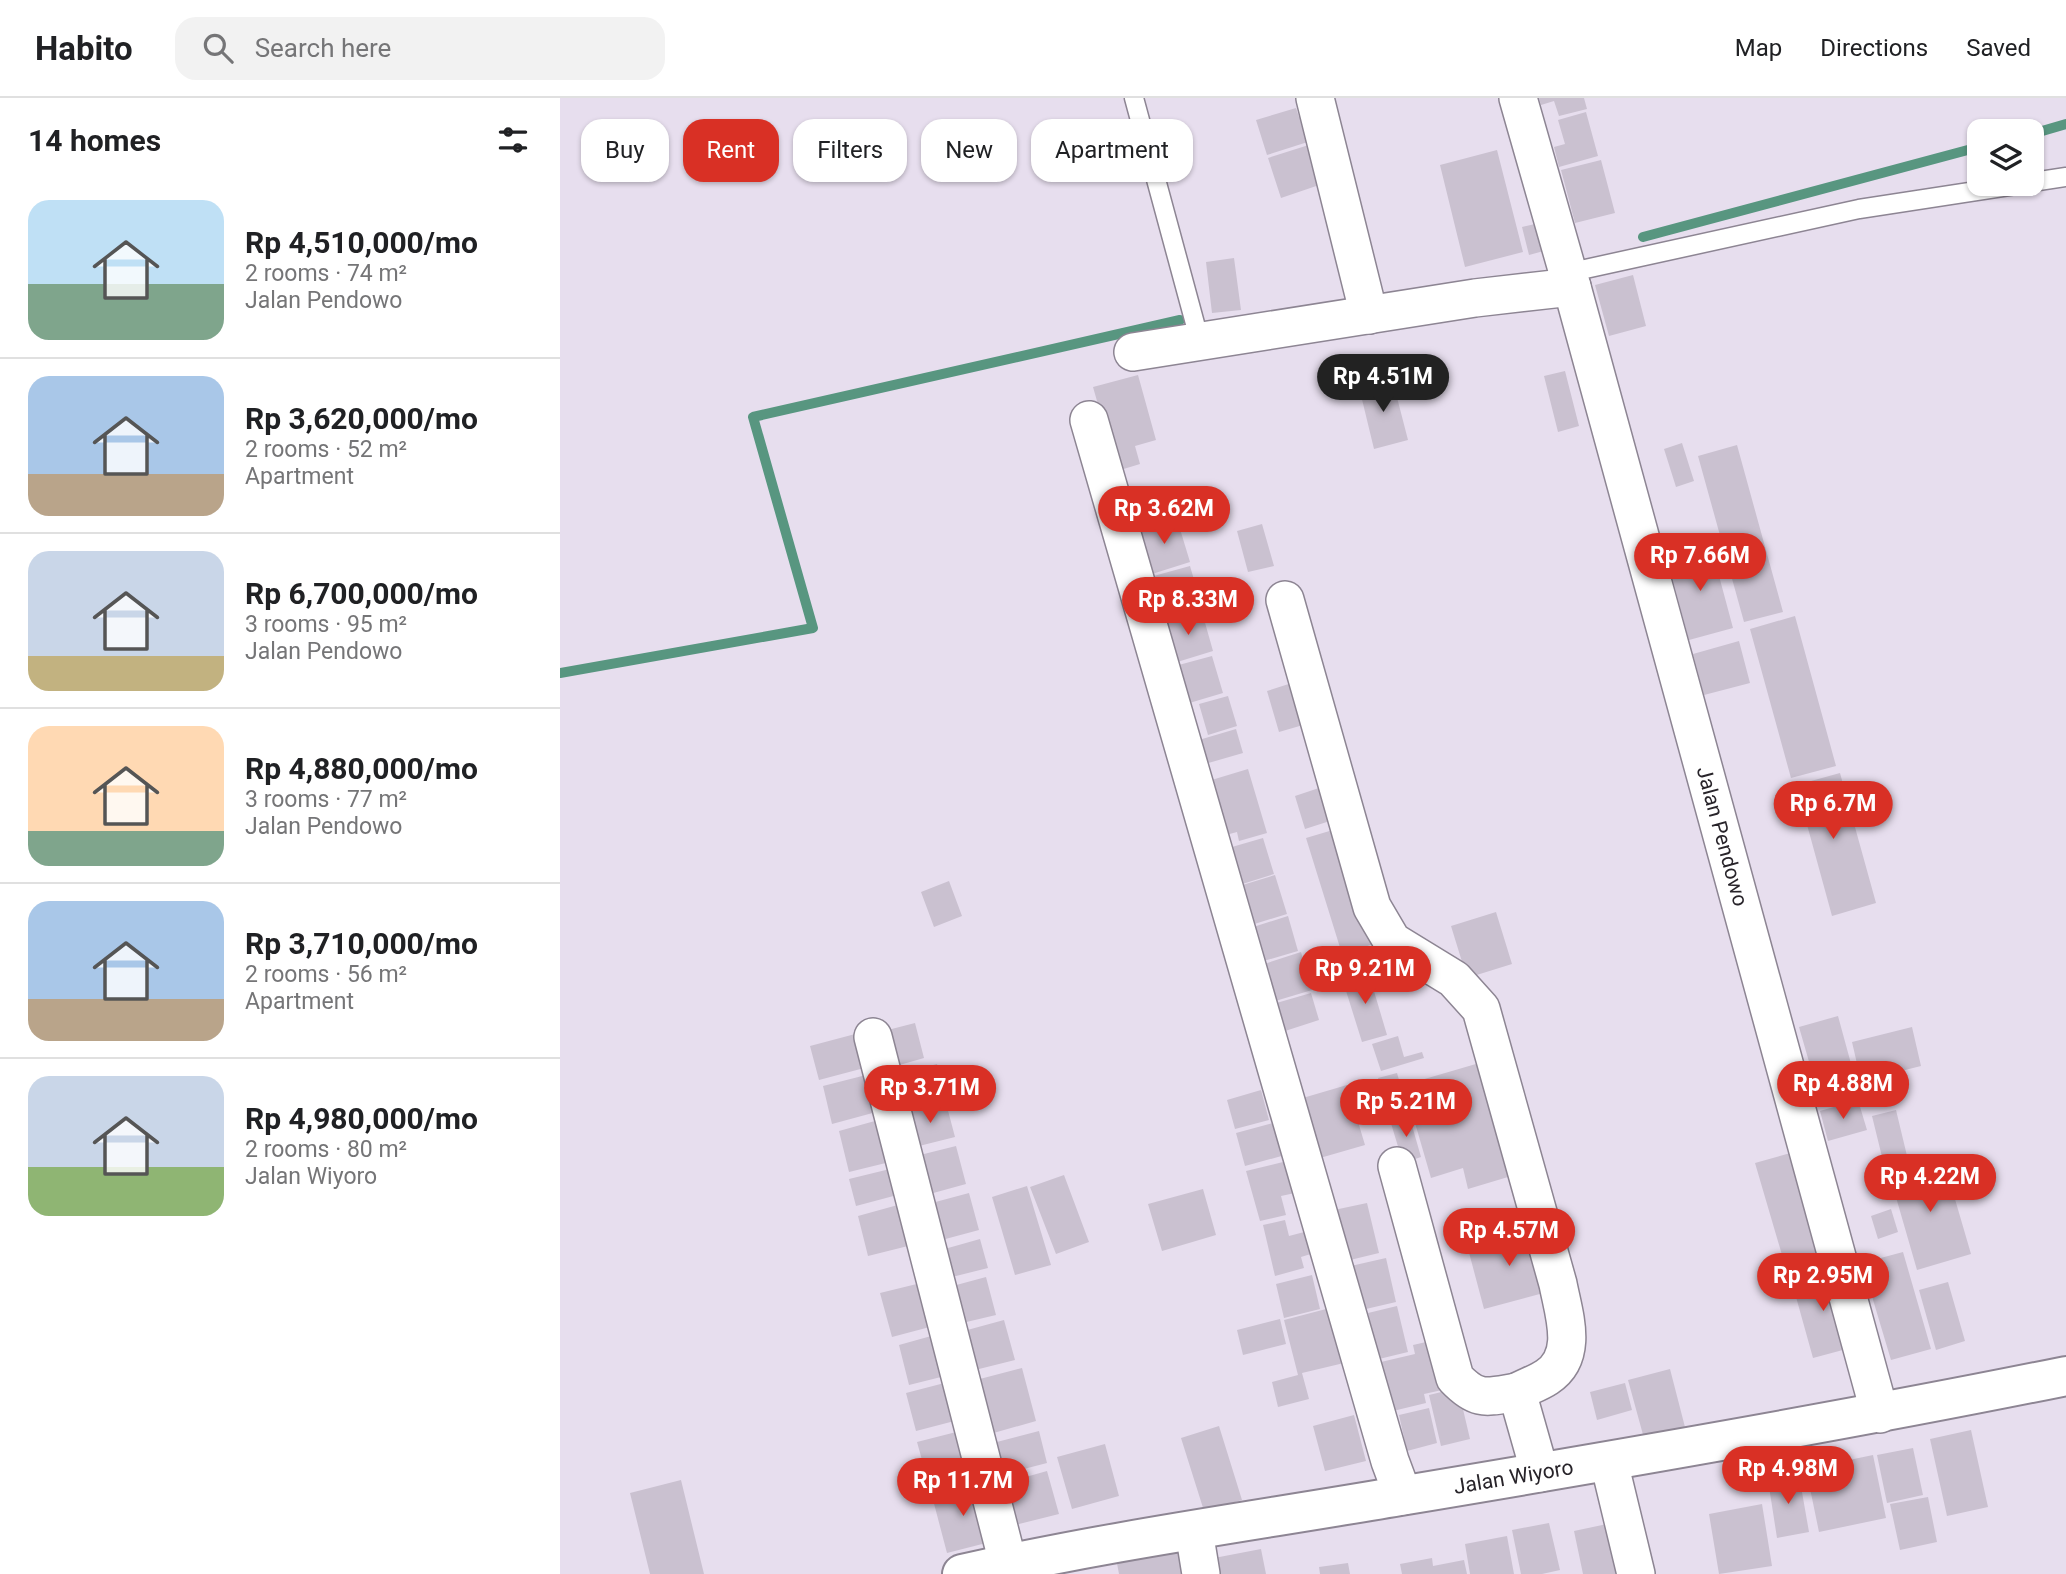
<!DOCTYPE html>
<meta charset="utf-8">
<style>
:root{--surface:#fff;--page:#f2f2f2;--text:#202124;--muted:#757577;--line:#e0e0e0;--accent:#d93025}
body{margin:0;font-family:Roboto,sans-serif;background:var(--page);color:var(--text);height:100vh;display:flex;flex-direction:column;font-size:26px;white-space:nowrap}
*{box-sizing:border-box;margin:0}
p{font-size:23px;color:var(--muted)}
.icon{flex:none;width:38px;height:38px;fill:none;stroke:currentColor;stroke-width:2;stroke-linecap:round;stroke-linejoin:round}
.map{position:relative;flex:1;overflow:hidden}
.sheet{display:flex;flex-direction:column;background:var(--surface);width:560px}
.sheet>*{flex:none}
.banner{position:absolute;left:21px;top:21px;width:665px;height:63px;display:flex;gap:14px}
.fabs{position:absolute;left:1407px;top:21px;display:grid;gap:14px}
.fabs a{display:grid;place-items:center;width:77px;height:77px;border-radius:14px;background:var(--surface);box-shadow:0 2px 5px #0004;font-size:35px}
.price{position:absolute;translate:-50% -60px;padding:0 16px;border-radius:24px;background:var(--accent);color:#fff;font-size:23px;line-height:46px;filter:drop-shadow(0 2px 4px #0008)}
.price::after{content:'';position:absolute;left:50%;top:42px;width:21px;height:16px;margin-left:-10px;background:inherit;clip-path:polygon(0 0,100% 0,50% 100%)}
.price.active{background:#222;color:#fff}
ul{padding:0;list-style:none}
li{display:flex;align-items:center;gap:21px;height:175px;padding:0 28px}
li+li{border-top:2px solid var(--line)}
li span{display:grid;place-items:center;flex:none;width:196px;height:140px;border-radius:21px;color:#555}
li>.icon{margin-inline-start:auto}
span .icon{width:84px;height:84px;fill:#fffc;stroke-width:1}
li b{font-size:30px}
h2{display:flex;justify-content:space-between;align-items:center;height:84px;padding:0 28px;font-size:30px}
.pill{padding:0 24px;border-radius:21px;background:var(--surface);box-shadow:0 2px 5px #0004;font-size:24px;line-height:63px}
.pill.active{background:var(--accent);color:#fff}
header{display:flex;align-items:center;gap:42px;box-sizing:border-box;height:98px;padding:0 35px;background:var(--surface);border-bottom:2px solid var(--line)}
header strong{font-size:33px}
nav{display:flex;gap:38px;margin-inline-start:auto;font-size:24px}
.search{width:490px;height:63px;background:var(--page);display:flex;align-items:center;gap:18px;box-sizing:border-box;padding:0 24px;border-radius:21px;color:var(--muted);font-size:26px}
main{display:flex;flex:1;min-height:0}
.map>svg:first-child{display:block}
.lines{fill:none;stroke-linecap:round;stroke-linejoin:round}
.stream{stroke:#589680;stroke-width:10}
.building{fill:#cac1d0}
.lane-casing{stroke:#8d8593;stroke-width:21}
.street-casing{stroke:#8d8593;stroke-width:40}
.secondary-casing{stroke:#8d8593;stroke-width:42}
.lane{stroke:#fff;stroke-width:18}
.street{stroke:#fff;stroke-width:37}
.secondary{stroke:#fff;stroke-width:38}
.labels{text-anchor:middle;dominant-baseline:central;stroke-width:5;stroke-linejoin:round;paint-order:stroke}
.street-label{font-size:21px;fill:#28242a;stroke:#f4ebfb}
</style>
<header>
<strong>Habito</strong>
<div class="search"><svg class="icon" aria-label="search" viewBox="0 0 24 24"><circle cx="10" cy="10" r="6"/><path d="M15 15l6 6"/></svg>Search here</div>
<nav><a>Map</a><a>Directions</a><a>Saved</a></nav>
</header>
<main>
<section class="sheet">
<h2>14 homes<svg class="icon" aria-label="filters" viewBox="0 0 24 24"><path d="M4 7h16M4 17h16"/><circle cx="9" cy="7" r="2"/><circle cx="15" cy="17" r="2"/></svg></h2>
<ul>
<li><span style="background:linear-gradient(#bfe0f5 60%,#7fa58c 0)"><svg class="icon" aria-label="home" viewBox="0 0 24 24"><path d="M3 11l9-7 9 7M6 9v11h12V9"/></svg></span><div><b>Rp 4,510,000/mo</b><p>2 rooms · 74 m²</p><p>Jalan Pendowo</p></div></li>
<li><span style="background:linear-gradient(#a9c7e8 70%,#b9a48a 0)"><svg class="icon" aria-label="home" viewBox="0 0 24 24"><path d="M3 11l9-7 9 7M6 9v11h12V9"/></svg></span><div><b>Rp 3,620,000/mo</b><p>2 rooms · 52 m²</p><p>Apartment</p></div></li>
<li><span style="background:linear-gradient(#c9d6e8 75%,#c2b280 0)"><svg class="icon" aria-label="home" viewBox="0 0 24 24"><path d="M3 11l9-7 9 7M6 9v11h12V9"/></svg></span><div><b>Rp 6,700,000/mo</b><p>3 rooms · 95 m²</p><p>Jalan Pendowo</p></div></li>
<li><span style="background:linear-gradient(#ffd9b3 75%,#7fa58c 0)"><svg class="icon" aria-label="home" viewBox="0 0 24 24"><path d="M3 11l9-7 9 7M6 9v11h12V9"/></svg></span><div><b>Rp 4,880,000/mo</b><p>3 rooms · 77 m²</p><p>Jalan Pendowo</p></div></li>
<li><span style="background:linear-gradient(#a9c7e8 70%,#b9a48a 0)"><svg class="icon" aria-label="home" viewBox="0 0 24 24"><path d="M3 11l9-7 9 7M6 9v11h12V9"/></svg></span><div><b>Rp 3,710,000/mo</b><p>2 rooms · 56 m²</p><p>Apartment</p></div></li>
<li><span style="background:linear-gradient(#c9d6e8 65%,#8fb573 0)"><svg class="icon" aria-label="home" viewBox="0 0 24 24"><path d="M3 11l9-7 9 7M6 9v11h12V9"/></svg></span><div><b>Rp 4,980,000/mo</b><p>2 rooms · 80 m²</p><p>Jalan Wiyoro</p></div></li>
</ul>
</section>
<div class="map">
<svg width="1506" height="1476" viewBox="0 0 1506 1476">
<rect width="100%" height="100%" fill="#e7deee"/>
<g class="lines">
<path class="stream" d="M1472 36 1506 26
M1083 139 1419 49
M0 575 253 530 193 319 620 222"/>
</g>
<path class="building" d="M979 0H1024L1027 11 999 18 994 3 981 7Z
M736 10 739 19 746 17 754 42 707 57 696 22Z
M1026 14 1038 58 999 69 994 49 1005 46 998 22Z
M755 45 768 84 721 100 708 60Z
M937 52 963 154 905 169 880 67Z
M1041 62 1055 115 1015 125 1001 72Z
M984 124 991 151 969 157 962 129Z
M674 160 681 212 652 215 646 164Z
M1073 177 1086 228 1049 238 1035 187Z
M1005 273 1019 328 998 334 984 278Z
M578 277 596 342 575 348 580 366 557 373 533 289Z
M832 280 848 342 814 351 799 289Z
M1122 345 1134 383 1116 389 1104 351Z
M1177 347 1223 514 1184 524 1138 358Z
M617 421 630 464 592 476 579 432Z
M702 426 714 468 688 474 677 433Z
M1151 448 1173 530 1129 542 1107 460Z
M630 468 643 512 603 523 590 479Z
M642 514 653 553 614 565 603 525Z
M1235 518 1276 668 1231 680 1190 531Z
M1179 543 1190 585 1144 597 1133 556Z
M652 558 663 595 626 606 615 568Z
M738 583 750 625 719 634 707 593Z
M668 598 677 628 648 637 639 606Z
M676 631 683 655 638 668 632 644Z
M688 671 707 735 679 743 677 734 662 738 645 684Z
M1280 675 1316 805 1272 818 1246 723 1232 727 1222 691Z
M762 689 773 722 745 731 735 698Z
M783 729 820 844 782 856 746 740Z
M703 740 714 776 676 788 665 751Z
M715 777 727 816 688 828 676 789Z
M389 783 402 818 374 829 361 794Z
M936 814 952 866 907 880 891 828Z
M728 818 738 853 697 865 687 831Z
M741 854 752 892 712 904 701 867Z
M808 873 827 937 802 944 782 880Z
M751 895 759 922 722 934 713 906Z
M1278 918 1296 984 1258 995 1239 929Z
M355 925 364 960 329 970 320 934Z
M1352 929 1361 968 1301 983 1292 944Z
M299 935 308 969 259 982 250 948Z
M838 938 844 959 862 954 864 960 821 973 812 946Z
M933 961 960 1054 942 1059 948 1079 908 1091 903 1070 871 1080 844 987Z
M377 966 386 997 342 1008 334 977Z
M837 975 848 1013 829 1018 818 980Z
M310 976 320 1013 272 1026 263 988Z
M787 987 805 1047 753 1062 736 1002Z
M701 992 709 1022 675 1031 667 1002Z
M1298 1002 1307 1032 1268 1043 1260 1013Z
M386 1005 395 1039 355 1049 346 1015Z
M1336 1012 1348 1062 1324 1067 1312 1018Z
M849 1017 861 1059 843 1065 830 1022Z
M322 1021 334 1063 289 1074 279 1033Z
M717 1024 725 1057 685 1068 676 1035Z
M396 1048 406 1086 366 1097 356 1058Z
M1241 1052 1272 1161 1227 1174 1195 1065Z
M1383 1060 1411 1156 1357 1172 1329 1075Z
M727 1063 735 1095 721 1098 726 1117 700 1123 686 1073Z
M334 1070 341 1096 296 1108 289 1081Z
M504 1077 529 1144 496 1156 470 1089Z
M467 1088 491 1167 455 1177 432 1099Z
M643 1091 656 1137 602 1153 588 1106Z
M409 1095 419 1132 378 1143 368 1106Z
M345 1105 356 1146 308 1158 298 1118Z
M807 1105 819 1155 786 1163 774 1112Z
M1331 1111 1338 1134 1318 1141 1311 1118Z
M725 1122 729 1138 748 1133 754 1155 741 1159 744 1170 715 1178 703 1127Z
M974 1129 991 1193 924 1211 907 1147Z
M420 1141 428 1170 388 1180 381 1152Z
M1343 1154 1371 1251 1331 1262 1302 1165Z
M826 1160 836 1204 793 1214 782 1170Z
M1273 1170 1294 1249 1253 1260 1231 1181Z
M752 1177 760 1211 724 1220 716 1186Z
M426 1179 436 1217 398 1226 389 1189Z
M369 1183 381 1226 332 1239 320 1195Z
M1388 1184 1405 1243 1376 1252 1359 1192Z
M837 1208 848 1254 819 1261 808 1215Z
M770 1210 784 1265 742 1275 749 1301 718 1309 712 1284 738 1277 724 1222Z
M720 1221 726 1246 683 1257 677 1232Z
M444 1222 455 1262 411 1273 400 1234Z
M382 1235 393 1276 349 1287 339 1247Z
M875 1242 896 1289 864 1296 866 1305 833 1313 821 1264 855 1256 853 1247Z
M462 1270 476 1323 430 1336 416 1282Z
M1110 1271 1126 1333 1085 1344 1068 1282Z
M396 1282 406 1320 356 1333 346 1295Z
M1065 1285 1072 1312 1037 1322 1030 1294Z
M898 1290 910 1341 881 1348 869 1297Z
M869 1310 877 1345 847 1353 839 1317Z
M794 1317 806 1363 765 1373 753 1328Z
M659 1328 682 1402 644 1413 621 1340Z
M408 1331 417 1367 367 1380 357 1344Z
M1411 1332 1428 1409 1387 1418 1370 1341Z
M479 1333 487 1365 441 1377 433 1345Z
M545 1346 559 1398 512 1411 497 1359Z
M1353 1350 1363 1397 1327 1405 1317 1357Z
M1313 1357 1326 1420 1259 1434 1246 1371Z
M487 1373 499 1416 455 1427 444 1385Z
M1239 1377 1249 1434 1217 1440 1208 1382Z
M121 1382 144 1476H90L70 1395Z
M420 1386 434 1443 387 1455 372 1398Z
M1368 1399 1377 1444 1340 1452 1330 1406Z
M1202 1406 1212 1468 1159 1476 1149 1416Z
M989 1425 1000 1472 982 1476H961L952 1432Z
M1047 1426 1057 1476H1023L1014 1433Z
M947 1438 954 1476H910L905 1446Z
M627 1447 633 1476H559L556 1460Z
M701 1451 706 1476H652L649 1461Z
M872 1460 873 1468 904 1462 907 1476H842L840 1466Z
M788 1465 790 1476H760L759 1469Z"/>
<g class="lines">
<defs>
<path id="lane" d="M574 0 640 244
M1472 84 1506 79
M1007 175 1299 111 1462 86"/>
<g id="street">
<path d="M755 0 809 217"/>
<path id="s1" d="M958 0 1012 189 1320 1316"/>
<path d="M573 254 915 200 1012 189"/>
<path d="M529 322 830 1363 843 1398"/>
<path d="M725 502 812 809 832 843 894 881 921 911 998 1186C1004 1217 1019 1258 987 1279 978 1285 966 1289 957 1294L980 1375"/>
<path d="M313 939 448 1465"/>
<path d="M837 1068 895 1280C918 1304 926 1299 957 1294"/>
<path d="M1049 1364 1076 1476"/>
<path d="M634 1433 641 1476"/>
</g>
<g id="secondary">
<path id="s2" d="M402 1476C546 1443 694 1423 840 1398 1063 1361 1285 1323 1506 1278"/>
</g>
</defs>
<use href="#lane" class="lane-casing"/>
<use href="#street" class="street-casing"/>
<use href="#secondary" class="secondary-casing"/>
<use href="#lane" class="lane"/>
<use href="#street" class="street"/>
<use href="#secondary" class="secondary"/>
</g>
<g class="labels">
<g class="street-label">
<text stroke="none"><textPath href="#s1" startOffset="766">Jalan Pendowo</textPath></text>
<text stroke="none"><textPath href="#s2" startOffset="560">Jalan Wiyoro</textPath></text>
</g>
</g>
</svg>
<div class="fabs">
<a><svg class="icon" aria-label="layers" viewBox="0 0 24 24"><path d="M12 4l9 5-9 5-9-5zM3 14l9 5 9-5"/></svg></a>
</div>
<b class="price active" style="left:823px;top:316px">Rp 4.51M</b>
<b class="price" style="left:604px;top:448px">Rp 3.62M</b>
<b class="price" style="left:1140px;top:495px">Rp 7.66M</b>
<b class="price" style="left:628px;top:539px">Rp 8.33M</b>
<b class="price" style="left:1273px;top:743px">Rp 6.7M</b>
<b class="price" style="left:805px;top:908px">Rp 9.21M</b>
<b class="price" style="left:1283px;top:1023px">Rp 4.88M</b>
<b class="price" style="left:370px;top:1027px">Rp 3.71M</b>
<b class="price" style="left:846px;top:1041px">Rp 5.21M</b>
<b class="price" style="left:1370px;top:1116px">Rp 4.22M</b>
<b class="price" style="left:949px;top:1170px">Rp 4.57M</b>
<b class="price" style="left:1263px;top:1215px">Rp 2.95M</b>
<b class="price" style="left:1228px;top:1408px">Rp 4.98M</b>
<b class="price" style="left:403px;top:1420px">Rp 11.7M</b>
<div class="banner">
<a class="pill">Buy</a>
<a class="pill active">Rent</a>
<a class="pill">Filters</a>
<a class="pill">New</a>
<a class="pill">Apartment</a>
</div>
</div>
</main>
